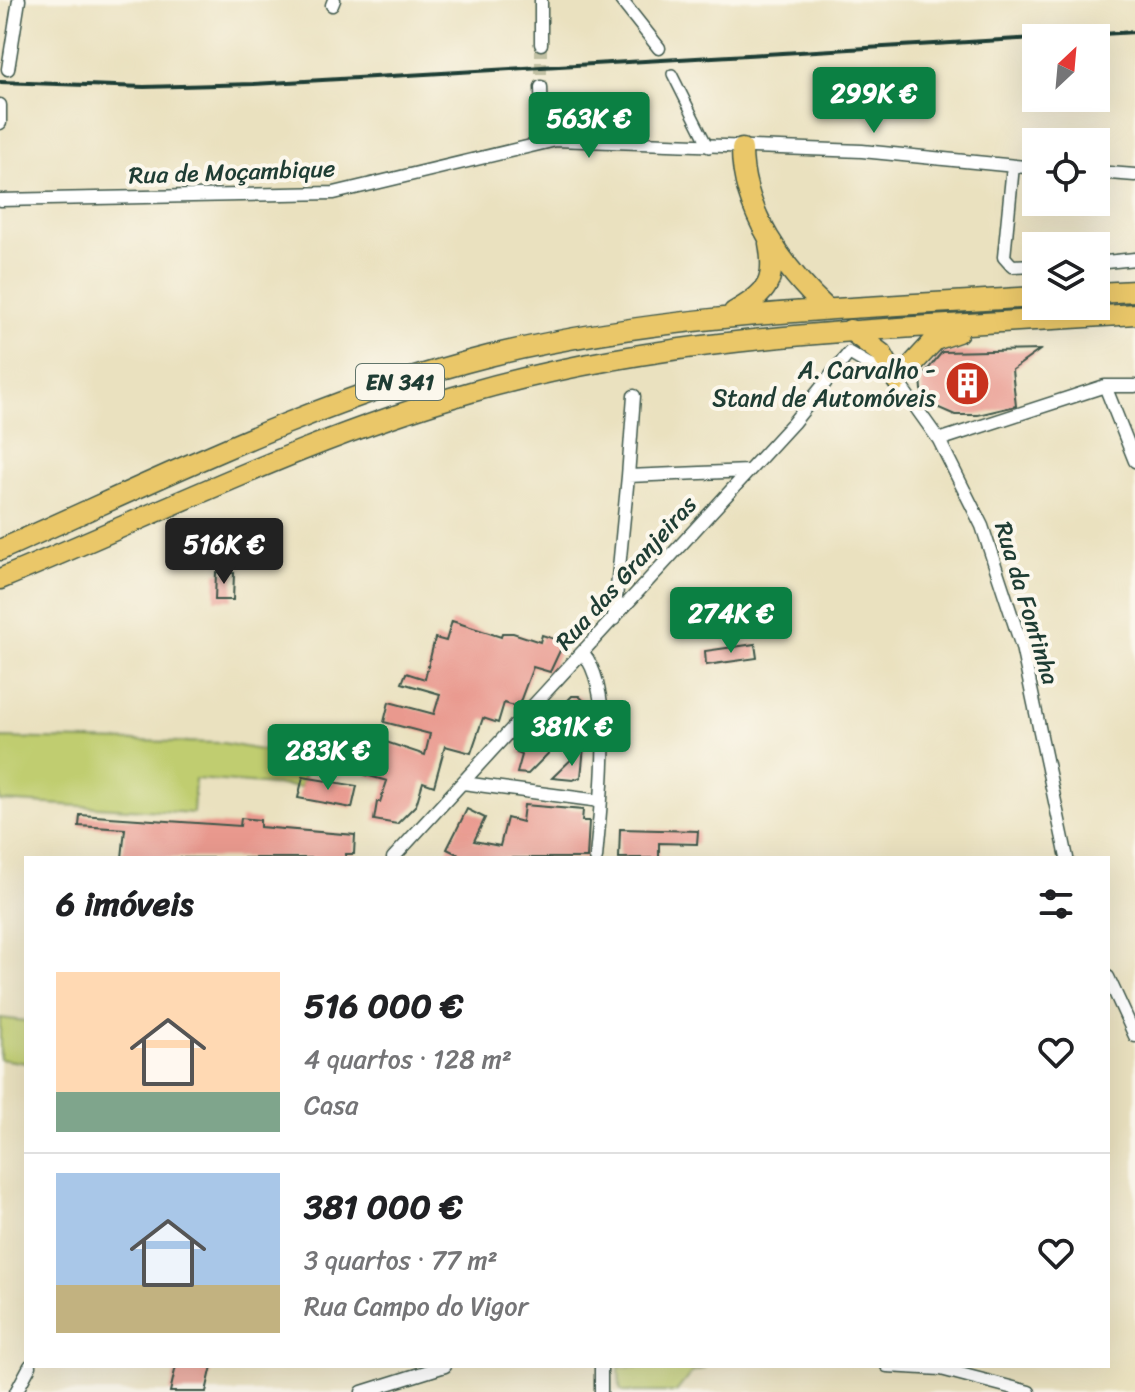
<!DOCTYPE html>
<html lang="pt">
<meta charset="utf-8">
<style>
:root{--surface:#fff;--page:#f2f2f2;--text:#202124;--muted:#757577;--line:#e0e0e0;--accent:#0b8043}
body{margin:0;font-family:Sriracha,sans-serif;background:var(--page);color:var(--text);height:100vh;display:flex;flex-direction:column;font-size:30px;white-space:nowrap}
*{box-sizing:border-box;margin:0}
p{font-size:26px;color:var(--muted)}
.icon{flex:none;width:44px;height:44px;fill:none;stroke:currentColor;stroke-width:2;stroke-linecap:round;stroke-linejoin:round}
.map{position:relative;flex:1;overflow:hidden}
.side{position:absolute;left:24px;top:856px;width:1086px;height:512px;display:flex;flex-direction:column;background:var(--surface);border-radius:0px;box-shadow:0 8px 32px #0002}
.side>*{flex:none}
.needle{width:52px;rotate:26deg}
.tools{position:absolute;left:1022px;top:24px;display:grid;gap:16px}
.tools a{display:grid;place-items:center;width:88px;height:88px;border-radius:0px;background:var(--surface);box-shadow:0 8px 32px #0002;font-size:40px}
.price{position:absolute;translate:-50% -68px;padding:0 18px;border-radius:8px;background:var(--accent);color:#fff;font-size:26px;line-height:52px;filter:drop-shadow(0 2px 4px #0008)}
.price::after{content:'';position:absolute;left:50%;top:48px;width:24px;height:18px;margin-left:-12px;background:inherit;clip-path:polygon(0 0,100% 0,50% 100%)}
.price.active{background:#222;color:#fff}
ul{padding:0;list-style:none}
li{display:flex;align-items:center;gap:24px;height:200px;padding:0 32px}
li+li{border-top:2px solid var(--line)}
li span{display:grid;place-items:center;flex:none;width:224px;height:160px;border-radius:0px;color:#555}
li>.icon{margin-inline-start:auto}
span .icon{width:96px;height:96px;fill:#fffc;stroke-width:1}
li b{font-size:34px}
h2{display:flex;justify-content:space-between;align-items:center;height:96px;padding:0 32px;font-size:34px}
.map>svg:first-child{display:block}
.green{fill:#c0cd6f;stroke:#708552;stroke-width:2}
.building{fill:#e9998e}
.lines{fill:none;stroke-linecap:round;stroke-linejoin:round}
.minor-tunnel{stroke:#c1c0a3;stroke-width:12;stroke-dasharray:12 6;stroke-linecap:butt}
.pedestrian-casing{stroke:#3d5649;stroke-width:12}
.minor-casing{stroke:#3d5649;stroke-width:15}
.trunk-casing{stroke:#3d5649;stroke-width:23}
.pedestrian{stroke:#fff;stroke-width:9}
.minor{stroke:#fff;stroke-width:12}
.trunk{stroke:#eac769;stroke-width:20}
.rail{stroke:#1f3d34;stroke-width:4}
.labels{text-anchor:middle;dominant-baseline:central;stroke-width:8;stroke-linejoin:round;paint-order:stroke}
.shield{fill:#fbf7ec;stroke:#61756b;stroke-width:2}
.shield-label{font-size:22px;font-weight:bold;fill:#1f3d34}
.street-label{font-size:24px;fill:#1f3d34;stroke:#fbf7ec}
.poi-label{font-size:24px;fill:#1f3d34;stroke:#fbf7ec;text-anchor:end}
</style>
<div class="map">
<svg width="1135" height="1392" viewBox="0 0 1135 1392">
<rect width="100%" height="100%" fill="#fbf7ec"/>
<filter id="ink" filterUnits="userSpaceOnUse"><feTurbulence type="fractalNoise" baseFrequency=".0125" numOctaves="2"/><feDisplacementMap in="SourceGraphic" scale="16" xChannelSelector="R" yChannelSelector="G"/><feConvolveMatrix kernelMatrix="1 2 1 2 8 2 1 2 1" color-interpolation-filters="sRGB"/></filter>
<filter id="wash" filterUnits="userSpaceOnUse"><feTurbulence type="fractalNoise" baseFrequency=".006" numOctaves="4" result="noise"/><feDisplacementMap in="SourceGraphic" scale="32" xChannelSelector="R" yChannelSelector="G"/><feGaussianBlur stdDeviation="1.8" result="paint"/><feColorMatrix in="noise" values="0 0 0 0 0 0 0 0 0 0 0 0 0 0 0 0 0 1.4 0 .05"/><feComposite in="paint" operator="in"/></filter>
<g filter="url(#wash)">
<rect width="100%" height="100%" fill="#eae1bf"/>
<path class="green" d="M0 738 223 743 308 759 301 787 195 779 193 813 0 801Z
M0 1018 26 1021V1063L0 1059Z
M619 1367 705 1368 692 1372 676 1392H624L620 1389Z"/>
<g id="blocks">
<path class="building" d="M1040 350 1012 370 1016 406 978 415H955L923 401 921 378 942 352Z
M216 572 234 573 233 600H215Z
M452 621 501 637 502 633H513L540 642 542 635 564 642 550 672 533 667 518 707 504 703 498 723 483 718 471 753 445 746 434 786 423 782 416 805 397 824 374 820 377 802H380L387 781 366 775 377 739 425 755 430 734 384 722 389 702 434 714 440 694 402 683 406 673 425 679 435 638 446 641Z
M755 644 757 658 706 665 705 651Z
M572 696H579L584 701V717L528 774 517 773 522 755 517 753Z
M584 747 581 777 573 780 552 778Z
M303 777 357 786 352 808 298 798Z
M524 805 583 810 582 821H589L587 858H465L447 849 467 809 485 818 474 841 500 846 507 818 522 822Z
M80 815 240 826 241 818 260 820V827L355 835 354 854H346V858H122L125 829 79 826Z
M620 829 698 831 697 844 659 843V858H619Z
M176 1366H212L206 1392H170Z"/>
</g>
</g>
<g filter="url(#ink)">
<use href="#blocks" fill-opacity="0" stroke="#3d5649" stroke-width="2"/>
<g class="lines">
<path class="minor-tunnel" d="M541 44V87"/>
<defs>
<path id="pedestrian" d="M672 74 709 148"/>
<path id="minor" d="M541 0V44
M621 0 659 48
M332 5 334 0
M8 69 19 0
M541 87 542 123 556 140 862 151 1036 168
M0 105V123
M1013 166 1004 257 1012 266 1036 265
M1096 172 1135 175
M0 200 334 193 556 140
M1096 263 1135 259
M1105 386 1135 461
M939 440 1105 386H1135
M628 476 634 396
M614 619 628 476 749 471
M583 653C616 692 600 806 596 858
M463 783 600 801
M393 858 793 423 849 353 897 381 939 440 982 526 1022 647 1067 858
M1108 977 1135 1036
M601 1366V1392
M887 1366 941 1369 1029 1392
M16 1392 30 1366
M362 1392 445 1366"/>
<path id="trunk" d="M742 149C742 211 784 269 827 309
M1096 293 1135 291
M734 312C768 293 776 282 769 243
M850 330 882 354 897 381 935 340 958 332
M0 550C160 479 318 399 489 356 669 312 852 309 1036 297
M0 579C156 515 308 438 471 392 687 330 912 329 1135 314"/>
</defs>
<use href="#pedestrian" class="pedestrian-casing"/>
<use href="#minor" class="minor-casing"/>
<use href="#trunk" class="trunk-casing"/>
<use href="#pedestrian" class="pedestrian"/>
<use href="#minor" class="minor"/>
<use href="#trunk" class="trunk"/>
<path class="rail" d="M1037 38 1135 32
M0 82 144 87 254 84 1036 38"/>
</g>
</g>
<defs>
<symbol id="building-disc" viewBox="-11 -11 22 22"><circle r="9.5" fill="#c8321e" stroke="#fbf7ec"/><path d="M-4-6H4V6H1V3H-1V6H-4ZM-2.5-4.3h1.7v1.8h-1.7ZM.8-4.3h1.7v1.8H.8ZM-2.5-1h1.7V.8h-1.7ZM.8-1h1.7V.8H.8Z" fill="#fff"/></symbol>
</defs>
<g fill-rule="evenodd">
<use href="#building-disc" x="942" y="358" width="51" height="51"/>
</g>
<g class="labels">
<rect class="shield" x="356" y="364" width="88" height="36" rx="6"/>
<g class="shield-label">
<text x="400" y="382">EN 341</text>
</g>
<g class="street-label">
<text transform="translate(232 172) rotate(-2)">Rua de Moçambique</text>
<text transform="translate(626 573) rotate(-48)">Rua das Granjeiras</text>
<text transform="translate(1027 603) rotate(73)">Rua da Fontinha</text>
</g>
<g class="poi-label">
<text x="936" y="370">A. Carvalho -<tspan x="936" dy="28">Stand de Automóveis</tspan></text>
</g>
</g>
</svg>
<div class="tools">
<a><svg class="needle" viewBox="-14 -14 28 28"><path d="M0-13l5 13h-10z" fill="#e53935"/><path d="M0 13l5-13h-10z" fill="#757577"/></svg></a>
<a><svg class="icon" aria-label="locate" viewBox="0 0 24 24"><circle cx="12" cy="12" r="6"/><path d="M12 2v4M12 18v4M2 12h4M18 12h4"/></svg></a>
<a><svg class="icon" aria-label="layers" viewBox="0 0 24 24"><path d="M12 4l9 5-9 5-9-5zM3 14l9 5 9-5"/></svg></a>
</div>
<b class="price" style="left:874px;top:135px">299K €</b>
<b class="price" style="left:589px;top:160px">563K €</b>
<b class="price active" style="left:224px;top:586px">516K €</b>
<b class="price" style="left:731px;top:655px">274K €</b>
<b class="price" style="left:572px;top:768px">381K €</b>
<b class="price" style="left:328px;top:792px">283K €</b>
<section class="side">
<h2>6 imóveis<svg class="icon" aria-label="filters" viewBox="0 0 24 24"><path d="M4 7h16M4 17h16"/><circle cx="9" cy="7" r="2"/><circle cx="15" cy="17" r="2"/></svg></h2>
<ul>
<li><span style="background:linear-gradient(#ffd9b3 75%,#7fa58c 0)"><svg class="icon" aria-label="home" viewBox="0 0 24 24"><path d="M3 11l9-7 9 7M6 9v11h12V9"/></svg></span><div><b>516 000 €</b><p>4 quartos · 128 m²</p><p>Casa</p></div><svg class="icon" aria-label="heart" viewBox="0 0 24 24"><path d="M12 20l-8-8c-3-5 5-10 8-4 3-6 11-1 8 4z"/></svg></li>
<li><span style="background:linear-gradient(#a9c7e8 70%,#c2b280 0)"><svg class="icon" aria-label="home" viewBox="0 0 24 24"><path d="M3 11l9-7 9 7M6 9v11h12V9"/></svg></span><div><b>381 000 €</b><p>3 quartos · 77 m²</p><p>Rua Campo do Vigor</p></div><svg class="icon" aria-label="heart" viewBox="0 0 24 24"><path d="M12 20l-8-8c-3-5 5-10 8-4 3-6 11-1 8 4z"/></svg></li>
</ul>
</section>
</div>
